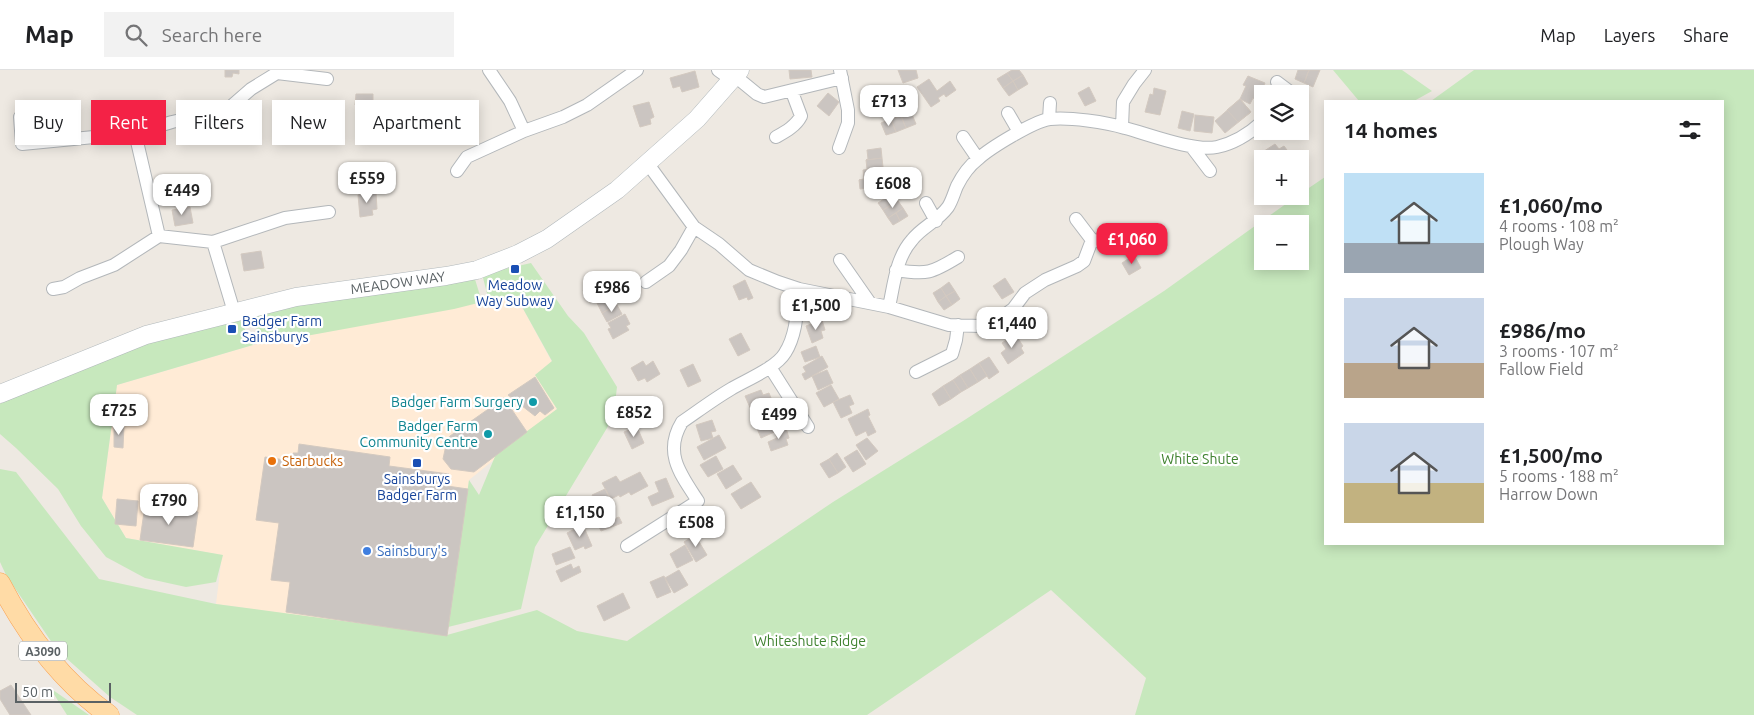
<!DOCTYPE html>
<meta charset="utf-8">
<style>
:root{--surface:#fff;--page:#f2f2f2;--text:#202124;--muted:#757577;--line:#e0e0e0;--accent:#f42246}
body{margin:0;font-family:Ubuntu,sans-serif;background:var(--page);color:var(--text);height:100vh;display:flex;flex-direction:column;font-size:19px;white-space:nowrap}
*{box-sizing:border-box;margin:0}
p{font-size:16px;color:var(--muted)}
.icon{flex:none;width:28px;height:28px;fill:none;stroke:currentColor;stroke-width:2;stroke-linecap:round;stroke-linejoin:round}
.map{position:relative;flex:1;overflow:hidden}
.drawer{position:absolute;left:1324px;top:30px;width:400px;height:445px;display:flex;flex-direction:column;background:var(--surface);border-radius:0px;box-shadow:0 2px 12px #0003}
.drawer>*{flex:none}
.top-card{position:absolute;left:15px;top:30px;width:475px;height:45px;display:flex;gap:10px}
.fabs{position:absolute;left:1254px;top:15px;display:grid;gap:10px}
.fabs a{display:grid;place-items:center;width:55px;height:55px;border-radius:0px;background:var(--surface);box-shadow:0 2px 12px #0003;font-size:25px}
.scale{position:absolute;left:15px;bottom:12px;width:96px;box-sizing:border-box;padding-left:5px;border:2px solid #5a6164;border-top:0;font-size:14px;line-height:18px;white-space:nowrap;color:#5a6164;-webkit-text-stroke:4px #fff;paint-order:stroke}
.price{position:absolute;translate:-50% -42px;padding:0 11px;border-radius:10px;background:#fff;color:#222;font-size:16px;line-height:32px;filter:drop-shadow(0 1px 2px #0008)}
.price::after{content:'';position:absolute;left:50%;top:30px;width:15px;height:11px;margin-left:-8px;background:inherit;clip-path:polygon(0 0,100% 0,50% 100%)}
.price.selected{background:var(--accent);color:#fff}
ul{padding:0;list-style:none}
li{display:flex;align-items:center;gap:15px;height:125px;padding:0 20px}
li span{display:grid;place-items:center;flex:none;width:140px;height:100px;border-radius:0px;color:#555}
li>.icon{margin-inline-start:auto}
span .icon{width:60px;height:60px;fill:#fffc;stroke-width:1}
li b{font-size:21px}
h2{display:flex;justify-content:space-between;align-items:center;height:60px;padding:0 20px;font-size:21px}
.tag{padding:0 18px;border-radius:0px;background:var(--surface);box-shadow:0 2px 12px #0003;font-size:18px;line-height:45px}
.tag.selected{background:var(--accent);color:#fff}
header{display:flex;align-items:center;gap:30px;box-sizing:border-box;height:70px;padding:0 25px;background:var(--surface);border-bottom:1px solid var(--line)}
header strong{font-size:24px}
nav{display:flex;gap:28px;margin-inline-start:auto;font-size:18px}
.search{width:350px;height:45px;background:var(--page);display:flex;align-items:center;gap:12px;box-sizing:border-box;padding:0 18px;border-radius:0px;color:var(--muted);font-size:19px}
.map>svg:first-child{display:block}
.commercial{fill:#ffebd6}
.green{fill:#c7e8bd;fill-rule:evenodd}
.building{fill:#cbc5c1;stroke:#d3c9c0}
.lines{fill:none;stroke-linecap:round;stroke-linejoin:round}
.street-casing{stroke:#b3b7ba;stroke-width:14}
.secondary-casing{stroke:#b1b8bb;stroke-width:19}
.primary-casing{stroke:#faa04f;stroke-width:21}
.street{stroke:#fff;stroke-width:12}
.secondary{stroke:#fff;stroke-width:18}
.primary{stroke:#ffdba6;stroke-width:20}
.transit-dot{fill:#1a4fb4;stroke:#fff;stroke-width:2}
.culture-dot{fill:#0f9aa8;stroke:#fff;stroke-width:2}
.food-dot{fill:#e8710a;stroke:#fff;stroke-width:2}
.shop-dot{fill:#3f7fe0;stroke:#fff;stroke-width:2}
.labels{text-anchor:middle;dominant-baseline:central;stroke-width:4.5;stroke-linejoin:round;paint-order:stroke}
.shield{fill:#fff;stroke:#8c9092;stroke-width:1}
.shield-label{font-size:12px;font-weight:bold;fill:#5a6164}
.street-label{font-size:14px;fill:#5a6164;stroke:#fff}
.transit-label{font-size:14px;fill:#164399;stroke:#fff}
.culture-label{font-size:14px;fill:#0d838f;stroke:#fff;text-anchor:end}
.park-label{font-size:14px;fill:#3e812e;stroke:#fff}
.food-label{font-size:14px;fill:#c56008;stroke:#fff;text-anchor:start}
.shop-label{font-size:14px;fill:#366cbe;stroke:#fff;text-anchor:start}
</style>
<header>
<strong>Map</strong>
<div class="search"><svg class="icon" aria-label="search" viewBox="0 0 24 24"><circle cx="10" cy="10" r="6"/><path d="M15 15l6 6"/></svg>Search here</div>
<nav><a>Map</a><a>Layers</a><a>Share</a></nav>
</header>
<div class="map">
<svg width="1754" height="645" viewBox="0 0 1754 645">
<rect width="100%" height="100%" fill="#eee9e2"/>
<path class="commercial" d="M516 226 552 292 535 305 557 339 469 410 447 566 216 534 222 485 126 468 102 428 117 315 253 275Z"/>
<path class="green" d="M1333 0H1402L1432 21 1414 31H1359Z
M1474 0H1754V645H1135L1146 608 1051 520 867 645H137L110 627 57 580 6 505 0 492V399L16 402 99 509 216 534 447 565 537 540 577 561 627 571 833 432 963 351 1164 221 1297 126H1300V124L1325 107V474H1722V31H1431ZM1262 154H1300V191H1262Z
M531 193 568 246 584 263 617 317 614 342 607 358 535 477 521 539 448 557 469 410 479 425 496 384 557 339 535 305 552 291 516 226 489 231 482 204Z
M474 206 482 232 454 239 262 274 251 242Z
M240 250 253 275 117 315 102 428 126 468 223 485 216 512 186 517 145 508 106 487 81 456 58 419 16 378 0 364V334L18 320 150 270Z
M50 618 89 645H67Z"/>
<path class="building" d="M225 0H239V4L233 3 232 7H225Z
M789 0H811L812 7 790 9Z
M898 0H916L918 8 903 13Z
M1012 0H1019L1023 5 1013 11 1007 3Z
M1298 0H1309L1304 13 1295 9Z
M1309 0H1320L1313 17 1304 13Z
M695 1 699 17 682 22 680 16 673 18 670 8Z
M1007 3 1013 11 1003 18 997 9Z
M1023 5 1028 14 1018 20 1013 11Z
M1248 6 1265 13 1257 30 1253 28 1250 34 1240 29 1246 16 1243 15Z
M929 9 937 21 950 11 956 20 946 27 944 24 938 28 940 31 931 37 917 17Z
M1013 11 1018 20 1009 26 1003 18Z
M1089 17 1096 31 1085 36 1078 23Z
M1154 18 1166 21 1160 45 1145 42 1150 24 1153 25Z
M828 23 839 32 829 46 817 36Z
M356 24H373V36L355 35Z
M1240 29 1251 42 1225 63 1215 51Z
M1240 29 1251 42 1238 52 1227 40Z
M649 32 654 47 650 49 651 54 640 57 633 36Z
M1182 41 1194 44 1190 61 1178 58Z
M911 42 916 54 906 58 901 46Z
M1195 45 1214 47 1212 63 1194 61Z
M901 46 906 58 896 62 891 49Z
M891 49 896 62 886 65 881 53Z
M1275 74 1279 79 1284 76 1287 80 1283 82 1285 85 1279 89H1262V92L1258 85Z
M881 78 882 88 866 90 868 89 867 80Z
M882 88 883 97 867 99 866 90Z
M883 97 877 98 879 107 859 110 864 109 863 100Z
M373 102 374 120H356L355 103Z
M873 108 874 117 860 119 859 110Z
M376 123 377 139 372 140 373 145 360 147 358 125Z
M893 123 898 131 883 140 878 133Z
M898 131 903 138 888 148 883 140Z
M190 137 193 153 175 156 172 140Z
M903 138 908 146 900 151 896 143Z
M896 143 900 151 893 155 888 148Z
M261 181 264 198 244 201 241 184Z
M1134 185 1141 198 1129 205 1122 193Z
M1005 208 1014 222 1002 229 993 216Z
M745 210 753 228 748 230 747 227 739 230 733 216Z
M597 212 600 217 604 215 609 223 590 233 583 220Z
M949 212 955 221 946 226 941 218Z
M941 218 946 226 938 232 933 223Z
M955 221 960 229 952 235 946 226Z
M612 226 617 235 602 243 597 233Z
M946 226 952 235 944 240 938 232Z
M617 235 622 244 607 252 602 243Z
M625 244 630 254 626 256 629 260 613 269 608 259 611 258 608 253Z
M822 250 825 260 821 261 823 268 812 273 806 256Z
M741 263 750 280 738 286 729 269Z
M1015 264 1023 276 1021 278 1024 283 1008 294 1001 283 1006 279 1002 273Z
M816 276 820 287 805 292 801 282Z
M822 286 828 297 805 310 802 304 806 302 803 297Z
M989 287 999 302 989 309 979 293Z
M643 291 646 296 653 291 660 304 647 312 645 308 638 311 631 298Z
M979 293 987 306 978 312 970 299Z
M693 294 701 311 688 317 680 300Z
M970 299 978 312 968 318 960 305Z
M827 300 833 313 818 320 812 306Z
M960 305 968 318 961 322 953 310Z
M535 307 554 338 545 345 540 341 535 346 508 325Z
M953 310 961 322 951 329 943 316Z
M831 315 839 329 824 337 816 323Z
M943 316 951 329 939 336 932 324Z
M761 320 763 325 769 323 773 333 752 342 745 326Z
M850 325 854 334 849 336 852 343 841 348 833 332Z
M504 328 527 362 474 402 451 399 443 389 446 375 450 366Z
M774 334 777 339 771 342 773 348 760 354 755 343Z
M868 339 870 345 868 346 876 362 868 366 866 361 856 366 848 349Z
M776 348 781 359 761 368 756 356Z
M712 350 716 361 711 362 713 368 701 371 696 355Z
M114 354 124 355 123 378 114 377Z
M637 357 644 373 632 379 624 362Z
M786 358 789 368 786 369 788 375 771 381 768 372 777 368 775 362Z
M719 365 726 378 704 390 697 377Z
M867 368 878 381 866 390 856 375Z
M299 374 390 387 389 396 449 404 447 416 468 419 447 566 286 542 290 512 271 510 279 453 256 450 265 387 292 391 293 383H298Z
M857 380 866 394 853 402 844 388Z
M837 383 846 397 838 403 829 389Z
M716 386 723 399 708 407 700 395Z
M829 389 838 403 829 408 820 394Z
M733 395 742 409 726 419 717 404Z
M640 402 648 416 631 425 629 422 620 427 619 425 611 429 602 413 616 406 620 412Z
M666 408 674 427 652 436 648 427 659 422 655 412Z
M751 412 761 427 741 439 731 424Z
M605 419 613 435 600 441 592 425Z
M117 429 138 431 136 456 115 454Z
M145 435 198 442 193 477 140 470Z
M613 446 614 449 619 447 622 453 601 461 597 452Z
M583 455 592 476 585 479 584 476 575 480 567 463Z
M695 465 707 485 696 492 684 472Z
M685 475 693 490 677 498 670 484Z
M570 477 575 488 556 495 552 484Z
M571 494 573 499 579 496 581 502 561 512 556 501Z
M679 500 688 515 674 523 665 508Z
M664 506 671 522 657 528 650 512Z
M623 523 630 538 604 551 597 536Z
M11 615 31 645H10L0 629V621Z"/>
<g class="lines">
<defs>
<path id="street" d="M489 0 510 31 524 61
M718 0 732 10
M735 6 757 24 764 27 842 8
M1277 12 1293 24
M1008 43 1019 62
M20 47 22 74 135 63 172 52 228 39 251 19 277 3 327 9
M1049 49 1050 33
M1122 57 1123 32 1134 14 1145 0
M135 63 159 166
M776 67C785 62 796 56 801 46L792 22
M963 67 978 89
M1191 76 1210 101
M839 78 848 53V40L840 0
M648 94 694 157 719 174 749 200 778 212 799 219 889 237 949 255 980 256 999 249 1013 239 1025 223 1045 210 1077 196 1084 191 1092 170
M457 101 467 87 524 61 563 47 587 35 637 0
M926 133 936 151
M1076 149 1092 170 1103 171 1116 167
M213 172 234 242
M840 190 870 233
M896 200C927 205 932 203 958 187
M646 212 669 196 681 180 694 157
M53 219 64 217 80 208 114 195 159 166 213 172 285 148 329 142
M889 237C894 214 896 188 912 170 922 157 937 152 948 137 952 131 954 123 957 116 962 106 969 96 978 89 990 78 1034 51 1050 49 1069 47 1106 52 1125 58 1148 64 1194 82 1217 77 1235 73 1249 64 1262 52
M770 297 808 357
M916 302 952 284 956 270 958 255
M627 476 698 431C681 405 663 383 682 352 698 341 714 329 731 319 746 310 776 298 785 283 797 264 797 240 799 219"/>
<g id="secondary">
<path id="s1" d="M0 324 146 265 296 227 446 206 477 200 518 184 547 169 617 120 697 49 740 0"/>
</g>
<path id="primary" d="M0 513C27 565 61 611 109 645"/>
</defs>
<use href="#street" class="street-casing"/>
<use href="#secondary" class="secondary-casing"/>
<use href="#primary" class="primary-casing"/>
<use href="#street" class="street"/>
<use href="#secondary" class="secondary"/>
<use href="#primary" class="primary"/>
</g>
<g class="transit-dot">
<rect x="510" y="194" width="10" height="10" rx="2.5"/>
<rect x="227" y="254" width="10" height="10" rx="2.5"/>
<rect x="412" y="388" width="10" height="10" rx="2.5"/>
</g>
<g class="culture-dot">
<circle cx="533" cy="332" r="5"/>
<circle cx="488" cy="364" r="5"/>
</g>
<circle class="food-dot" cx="272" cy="391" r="5"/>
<circle class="shop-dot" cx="367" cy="481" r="5"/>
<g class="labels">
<rect class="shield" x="19" y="571.5" width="48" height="19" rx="4"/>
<g class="shield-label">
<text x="43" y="581">A3090</text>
</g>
<g class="street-label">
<text stroke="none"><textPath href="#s1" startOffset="415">MEADOW WAY</textPath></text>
</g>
<g class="transit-label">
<text x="515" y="215">Meadow<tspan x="515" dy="16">Way Subway</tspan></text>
<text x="242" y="251" text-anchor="start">Badger Farm<tspan x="242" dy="16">Sainsburys</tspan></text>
<text x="417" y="409">Sainsburys<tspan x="417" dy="16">Badger Farm</tspan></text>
</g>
<g class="culture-label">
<text x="523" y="332">Badger Farm Surgery</text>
<text x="478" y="356">Badger Farm<tspan x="478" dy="16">Community Centre</tspan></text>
</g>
<g class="park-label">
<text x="1200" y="389">White Shute</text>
<text x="810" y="571">Whiteshute Ridge</text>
</g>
<g class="food-label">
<text x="282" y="391">Starbucks</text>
</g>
<g class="shop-label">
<text x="377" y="481">Sainsbury's</text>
</g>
</g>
</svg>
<div class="fabs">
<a><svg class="icon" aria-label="layers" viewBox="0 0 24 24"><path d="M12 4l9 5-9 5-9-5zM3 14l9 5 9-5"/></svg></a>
<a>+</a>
<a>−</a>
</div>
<div class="scale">50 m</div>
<b class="price" style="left:889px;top:57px">£713</b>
<b class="price" style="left:367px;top:134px">£559</b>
<b class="price" style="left:893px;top:139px">£608</b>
<b class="price" style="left:182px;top:146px">£449</b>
<b class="price selected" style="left:1132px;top:195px">£1,060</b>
<b class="price" style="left:612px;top:243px">£986</b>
<b class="price" style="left:816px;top:261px">£1,500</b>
<b class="price" style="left:1012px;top:279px">£1,440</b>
<b class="price" style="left:119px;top:366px">£725</b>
<b class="price" style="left:634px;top:368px">£852</b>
<b class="price" style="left:779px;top:370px">£499</b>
<b class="price" style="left:169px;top:456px">£790</b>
<b class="price" style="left:580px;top:468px">£1,150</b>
<b class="price" style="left:696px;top:478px">£508</b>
<div class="top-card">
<a class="tag">Buy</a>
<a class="tag selected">Rent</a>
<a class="tag">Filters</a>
<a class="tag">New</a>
<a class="tag">Apartment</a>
</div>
<section class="drawer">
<h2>14 homes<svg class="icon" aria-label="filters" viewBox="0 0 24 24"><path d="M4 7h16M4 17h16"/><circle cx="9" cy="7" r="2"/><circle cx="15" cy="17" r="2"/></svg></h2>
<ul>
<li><span style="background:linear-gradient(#bfe0f5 70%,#9aa5b1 0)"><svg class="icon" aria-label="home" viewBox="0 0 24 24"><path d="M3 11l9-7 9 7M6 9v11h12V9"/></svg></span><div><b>£1,060/mo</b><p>4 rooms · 108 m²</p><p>Plough Way</p></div></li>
<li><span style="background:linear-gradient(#c9d6e8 65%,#b9a48a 0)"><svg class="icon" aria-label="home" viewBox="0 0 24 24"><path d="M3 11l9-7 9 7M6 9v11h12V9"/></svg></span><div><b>£986/mo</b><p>3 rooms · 107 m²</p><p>Fallow Field</p></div></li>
<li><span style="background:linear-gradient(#c9d6e8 60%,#c2b280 0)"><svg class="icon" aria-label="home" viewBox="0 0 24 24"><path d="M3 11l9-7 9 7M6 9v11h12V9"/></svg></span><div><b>£1,500/mo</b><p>5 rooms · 188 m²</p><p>Harrow Down</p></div></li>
</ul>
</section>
</div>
